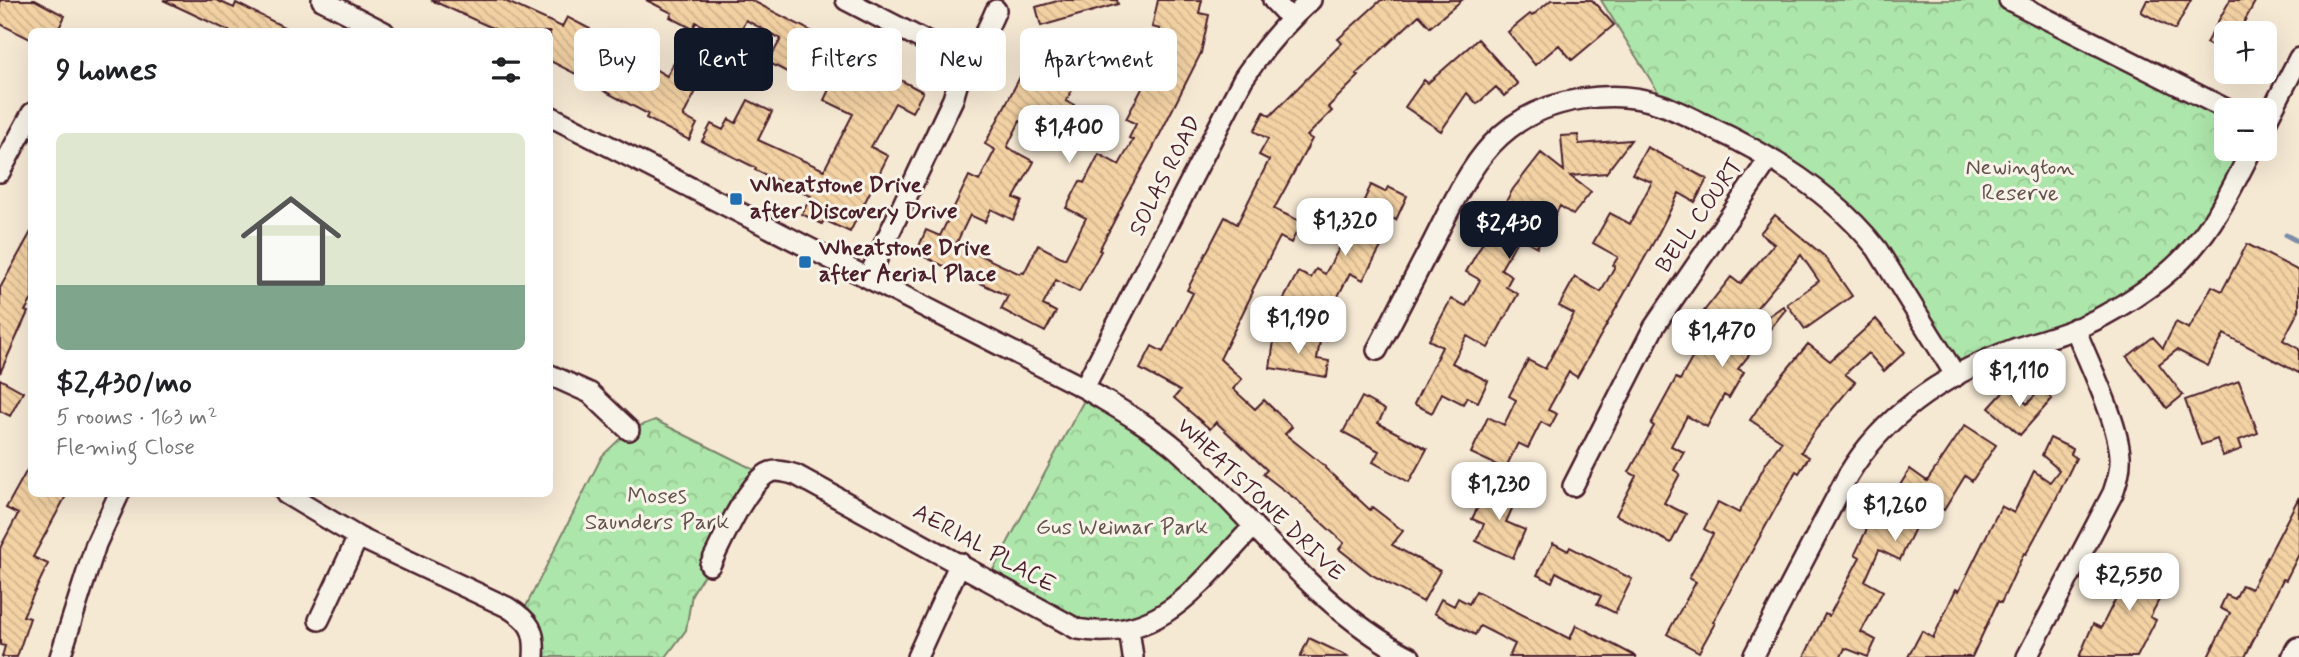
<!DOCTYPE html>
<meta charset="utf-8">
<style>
:root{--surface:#fff;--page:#f6f6f6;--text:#202124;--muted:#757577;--line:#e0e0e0;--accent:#111827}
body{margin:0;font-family:Mynerve,sans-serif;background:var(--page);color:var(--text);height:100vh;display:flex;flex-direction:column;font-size:26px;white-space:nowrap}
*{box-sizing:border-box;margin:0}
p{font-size:23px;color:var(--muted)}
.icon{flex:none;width:38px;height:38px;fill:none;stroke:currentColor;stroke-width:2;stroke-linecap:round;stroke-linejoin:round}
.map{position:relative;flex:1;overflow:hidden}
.panel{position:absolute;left:28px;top:28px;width:525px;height:469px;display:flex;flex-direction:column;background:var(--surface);border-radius:10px;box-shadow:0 7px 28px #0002}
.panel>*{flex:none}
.hud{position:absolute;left:574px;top:28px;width:665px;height:63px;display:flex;gap:14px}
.tools{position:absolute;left:2214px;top:21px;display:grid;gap:14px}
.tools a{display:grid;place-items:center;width:63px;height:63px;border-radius:10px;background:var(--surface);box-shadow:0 7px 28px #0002;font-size:35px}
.price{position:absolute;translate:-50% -60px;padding:0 16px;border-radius:14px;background:#fff;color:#222;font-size:23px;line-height:46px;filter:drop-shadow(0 2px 4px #0008)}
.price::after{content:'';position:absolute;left:50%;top:42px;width:21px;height:16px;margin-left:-10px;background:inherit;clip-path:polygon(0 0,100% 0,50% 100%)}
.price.selected{background:var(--accent);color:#fff}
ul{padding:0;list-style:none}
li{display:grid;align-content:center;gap:14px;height:371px;padding:0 28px}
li+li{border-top:2px solid var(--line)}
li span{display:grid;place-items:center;height:217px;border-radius:10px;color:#555}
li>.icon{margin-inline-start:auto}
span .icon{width:126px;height:126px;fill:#fffc;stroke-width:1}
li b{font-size:30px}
h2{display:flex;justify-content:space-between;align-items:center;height:84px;padding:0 28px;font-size:30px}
.tag{padding:0 24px;border-radius:10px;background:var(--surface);box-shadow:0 7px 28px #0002;font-size:24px;line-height:63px}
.tag.selected{background:var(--accent);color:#fff}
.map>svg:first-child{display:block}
.park{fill:url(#park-crowns);stroke:#7c826a;stroke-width:2}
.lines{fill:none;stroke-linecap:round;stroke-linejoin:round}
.stream{stroke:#7b8da8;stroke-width:5}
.building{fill:url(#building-back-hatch);stroke:#4a1f2b;stroke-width:2}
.minor-casing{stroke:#4a1f2b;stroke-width:24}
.major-casing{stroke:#4a1f2b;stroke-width:30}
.minor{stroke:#f7f3e8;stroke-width:19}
.major{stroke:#f7f3e8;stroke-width:24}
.poi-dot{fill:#1f6fb2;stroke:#f7f3e8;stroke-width:2.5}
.labels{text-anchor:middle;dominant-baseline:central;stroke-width:6;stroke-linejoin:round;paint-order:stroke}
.park-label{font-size:23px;fill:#63514b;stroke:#f7f3e8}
.street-label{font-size:23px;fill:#4a1f2b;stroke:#f7f3e8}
.poi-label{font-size:23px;font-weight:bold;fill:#4a1f2b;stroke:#f7f3e8;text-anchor:start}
</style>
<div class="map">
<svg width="2299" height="657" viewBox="0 0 2299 657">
<defs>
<pattern id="park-crowns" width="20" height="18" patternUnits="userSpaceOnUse" patternTransform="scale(1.75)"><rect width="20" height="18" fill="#ade6aa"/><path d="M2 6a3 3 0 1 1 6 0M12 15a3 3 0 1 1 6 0" fill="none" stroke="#96c592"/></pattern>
<pattern id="building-back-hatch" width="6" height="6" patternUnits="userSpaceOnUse" patternTransform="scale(1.75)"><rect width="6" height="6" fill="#f3d2a4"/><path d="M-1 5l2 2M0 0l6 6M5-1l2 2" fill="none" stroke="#d2b48d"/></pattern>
</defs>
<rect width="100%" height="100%" fill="#f6e9d4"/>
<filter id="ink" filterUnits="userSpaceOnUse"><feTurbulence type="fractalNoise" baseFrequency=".0143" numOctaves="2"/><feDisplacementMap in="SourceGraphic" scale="14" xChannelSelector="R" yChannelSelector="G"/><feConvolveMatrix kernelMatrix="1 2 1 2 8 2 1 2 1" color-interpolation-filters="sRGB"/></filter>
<g filter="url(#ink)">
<path class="park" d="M1601 0H2009L2226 110V149H2252L2220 209 2148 287 1956 376 1840 208 1668 108Z
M1089 391 1152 430 1254 526 1180 604 1094 632 988 579Z
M655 420 765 475 692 594 686 630 666 657H534L521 616 602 456 629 430Z"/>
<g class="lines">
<path class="stream" d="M2286 235 2299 242"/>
</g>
<path class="building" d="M0 0H35L65 16 57 32H32V40L0 24Z
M163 0H216L234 8 236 3 294 32H231Z
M431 0H503L562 27 567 17 590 29 585 40 596 45 590 59 615 71 620 63 636 72 641 61 667 76 674 63 703 78 683 116 697 124 689 140 646 118 648 114 604 91 606 89 550 61V32H501Z
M646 0H751L875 64 874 66 923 92 912 112 895 103 871 147 888 156 850 232 824 220 822 224 802 214 811 196 755 170 756 168 702 141 711 124 723 130 729 119 736 123 748 100 772 112 758 140 824 170 853 114 824 100 840 66 813 53 800 79 768 62 781 39 746 20 734 43 696 22 693 29 670 17 672 13Z
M1061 0H1117L1118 4 1041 26 1036 7Z
M1158 0H1202L1199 13 1209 15 1201 53 1152 150 1122 203 1123 204 1099 250 1101 251 1079 292 1056 280 1043 305 1056 312 1045 332 1001 309 1008 296 916 253 926 230 940 236 969 176 979 181 995 150 985 144 1020 77 1039 87 1067 35 1082 43 1076 54 1088 61 1066 101 1074 105 1055 139 1020 121 1007 147 1034 162 1014 198 1022 201 1013 220 991 209 985 222 970 215 956 244 1020 274 1021 272 1024 273 1038 245 1065 259 1086 218 1066 208 1080 181 1084 183 1099 154 1119 165 1133 140 1129 138 1136 124 1126 119 1145 83 1135 78 1160 29 1152 27Z
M1381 0H1462L1430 27 1419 15 1356 74 1359 76 1328 107 1332 111 1307 136 1312 139 1274 209 1302 222 1291 243 1280 237 1252 291 1253 292 1220 359 1242 379 1233 389 1255 409 1264 400 1292 427 1285 434 1326 467 1325 468 1370 510 1372 507 1403 531 1392 545 1440 571 1423 602 1372 575 1339 549 1344 543 1298 501 1263 474 1267 470 1216 422 1210 429 1174 398 1180 391 1140 369 1152 346 1163 352 1193 293 1187 290 1225 217 1237 224 1269 160 1259 155 1268 139 1254 131 1264 112 1270 116 1342 43 1338 39Z
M1551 0H1592L1614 25 1572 60 1559 45 1535 65 1508 32 1530 14 1532 16Z
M2147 0H2191L2175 30 2141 12Z
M2230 0H2256L2238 33H2226V54L2206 43Z
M1478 39 1518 84 1504 96 1496 87 1477 104 1467 93 1441 131 1405 107 1424 80 1428 83Z
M1578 135 1579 144 1631 140 1606 173 1570 176 1591 192 1573 215 1560 206 1537 247 1519 237 1501 269 1512 276 1506 287 1518 294 1488 348 1467 336 1452 363 1488 381 1478 402 1467 397 1463 404 1442 393 1432 413 1414 404 1442 347 1429 340 1451 299 1466 306 1480 280 1466 272 1513 189 1541 153 1564 171 1561 136Z
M1647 147 1707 179 1695 202 1679 193 1656 238 1577 377 1569 372 1548 410 1557 414 1550 427 1541 422 1528 448 1518 443 1505 469 1471 453 1488 417 1504 425 1516 400 1509 396 1528 360 1545 369 1574 314 1559 306 1575 277 1601 292 1615 266 1613 265 1618 257 1593 243 1610 213 1630 224 1652 182 1632 174Z
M1371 185 1385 192 1388 187 1407 196 1396 220 1388 217 1376 242 1382 245 1363 280 1350 273 1335 302 1329 298 1314 327 1279 308 1298 272 1311 278 1316 269 1325 274 1355 220Z
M1775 215 1824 256 1852 296 1805 329 1787 304 1819 281 1801 255 1727 343 1728 345 1783 306 1786 309 1738 369 1744 372 1729 398 1724 395 1707 427 1687 416 1671 446 1684 452 1674 470 1680 474 1664 503 1686 514 1671 543 1616 515 1636 476 1629 472 1654 426 1651 424 1676 378 1680 380 1714 319 1704 311 1731 277 1740 284 1774 244 1760 233Z
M32 230V299L25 311 28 312 0 373V288Z
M2247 244 2299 271V310L2283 340 2299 349V373L2224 334 2208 366 2177 350 2159 364 2183 395 2167 408 2127 357 2153 337 2163 348 2176 322 2189 329 2212 286 2222 291Z
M1876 319 1905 352 1884 371 1868 353 1845 374 1855 382 1816 429 1801 452 1809 457 1799 473 1796 471 1713 622 1715 623 1699 652 1667 634 1696 582 1689 578 1713 534 1704 529 1718 502 1739 513 1766 463 1782 441 1750 420 1770 390 1808 344 1830 361Z
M1275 334 1320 341 1317 359 1329 361 1327 377 1270 368Z
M0 379 23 392 10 416 0 411Z
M2239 381 2258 433 2239 440 2242 449 2223 456 2217 439 2201 445 2185 400Z
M2008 387 2027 404 2041 389 2052 399 2020 435 1989 408Z
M1362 397 1385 410 1378 423 1427 449 1409 482 1373 462 1379 451 1343 432Z
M1965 425 1996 445 1972 481 1965 476 1944 510 1932 502 1914 530 1900 560 1879 550 1865 581 1883 591 1861 632 1876 640 1868 657 1845 648 1841 657H1804L1825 614 1829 616 1860 557 1855 554 1873 516 1879 519 1910 469 1927 481Z
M2050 438 2073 449 2071 454 2076 458 2054 503 2026 554 2024 553 2001 603 1998 601 1972 657H1908L1922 631 1933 638 1956 589 1959 591 2001 506 2014 513 2034 471 2050 482 2059 470 2042 455Z
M32 461V494H67L33 557 48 564 23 616 30 618 17 657H2L5 646 0 645V548L18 514 6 508Z
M1498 484 1519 493 1506 522 1525 530 1513 558 1476 541 1484 524 1472 519 1483 496 1491 500Z
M2299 497V554L2286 580 2283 579 2245 657H2208L2230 613 2220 608 2226 595 2235 599 2242 585 2251 589Z
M1553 543 1568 551 1570 547 1632 579 1615 613 1597 604 1601 596 1556 572 1552 582 1537 575Z
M2145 553 2163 563 2158 573 2170 579 2150 617 2156 620 2137 657H2079L2093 624 2101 628 2119 592 2110 587 2121 568 2133 575Z
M1476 591 1570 639 1576 625 1637 657H1509L1515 644 1480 626 1475 635 1434 613 1441 599 1454 606 1458 598 1469 604Z
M1309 638 1349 657H1300Z"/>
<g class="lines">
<defs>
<path id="minor" d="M322 0 384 32
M846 0 935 46 947 54 955 63
M1273 0 1290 18
M2009 0 2228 110
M550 116 1084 388C1115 407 1149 425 1177 449 1254 518 1316 609 1410 657
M2264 126 2299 58
M0 172 32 113
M868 278 953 99 958 82 955 63C980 50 985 34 996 10
M1377 350C1396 314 1414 278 1433 242 1469 171 1493 113 1581 99 1607 95 1634 95 1659 104 1677 110 1695 120 1712 128 1774 157 1835 195 1877 249L1956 376
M550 375 590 393 629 430
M1084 388 1243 79C1263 49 1284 24 1311 0
M1573 486 1654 327 1769 159
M286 494 358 537 507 607C530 621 536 630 534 657
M710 565C723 540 743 492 765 475 774 468 786 472 796 475L1077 629C1163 644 1201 581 1254 526
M319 620 358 537
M1129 629 1133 657
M60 657 96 544 119 494
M917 657 960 563
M1753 657 1848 475C1886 412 1946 374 2014 349 2044 339 2076 331 2103 316 2138 297 2175 272 2199 240 2221 212 2236 180 2252 149
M2027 657 2113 493C2117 481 2121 469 2120 456 2118 421 2088 362 2075 328"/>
<path id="major" d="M2295 657 2299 650"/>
</defs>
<use href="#minor" class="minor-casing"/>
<use href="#major" class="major-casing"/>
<use href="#minor" class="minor"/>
<use href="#major" class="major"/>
</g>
</g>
<g class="poi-dot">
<rect x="729" y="192" width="14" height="14" rx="3.5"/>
<rect x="798" y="255" width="14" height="14" rx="3.5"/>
</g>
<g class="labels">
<g class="park-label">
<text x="2020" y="168">Newington<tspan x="2020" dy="26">Reserve</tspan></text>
<text x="657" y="497">Moses<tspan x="657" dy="26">Saunders Park</tspan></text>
<text x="1122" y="528">Gus Weimar Park</text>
</g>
<g class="street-label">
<text transform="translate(1166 176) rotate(-63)">SOLAS ROAD</text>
<text transform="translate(1700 216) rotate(-55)">BELL COURT</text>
<text transform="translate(1260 500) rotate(44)">WHEATSTONE DRIVE</text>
<text transform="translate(984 549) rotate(29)">AERIAL PLACE</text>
</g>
<g class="poi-label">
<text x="750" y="186">Wheatstone Drive<tspan x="750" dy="26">after Discovery Drive</tspan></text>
<text x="819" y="249">Wheatstone Drive<tspan x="819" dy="26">after Aerial Place</tspan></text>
</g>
</g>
</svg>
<div class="tools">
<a>+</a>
<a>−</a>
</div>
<b class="price" style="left:1069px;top:165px">$1,400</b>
<b class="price" style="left:1345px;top:258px">$1,320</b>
<b class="price selected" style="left:1509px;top:261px">$2,430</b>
<b class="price" style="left:1298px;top:356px">$1,190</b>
<b class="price" style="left:1722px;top:369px">$1,470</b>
<b class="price" style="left:2019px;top:409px">$1,110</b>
<b class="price" style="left:1499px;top:522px">$1,230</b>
<b class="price" style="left:1895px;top:543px">$1,260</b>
<b class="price" style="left:2129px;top:613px">$2,550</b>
<div class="hud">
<a class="tag">Buy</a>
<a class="tag selected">Rent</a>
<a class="tag">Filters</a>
<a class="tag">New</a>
<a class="tag">Apartment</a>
</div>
<section class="panel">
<h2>9 homes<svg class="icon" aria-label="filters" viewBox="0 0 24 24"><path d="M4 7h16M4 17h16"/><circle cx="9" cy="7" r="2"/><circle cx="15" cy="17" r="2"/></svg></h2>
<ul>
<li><span style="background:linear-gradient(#dfe7d0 70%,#7fa58c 0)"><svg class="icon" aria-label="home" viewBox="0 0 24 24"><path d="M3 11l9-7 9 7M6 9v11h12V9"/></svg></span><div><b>$2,430/mo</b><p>5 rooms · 163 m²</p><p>Fleming Close</p></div></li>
</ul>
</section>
</div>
